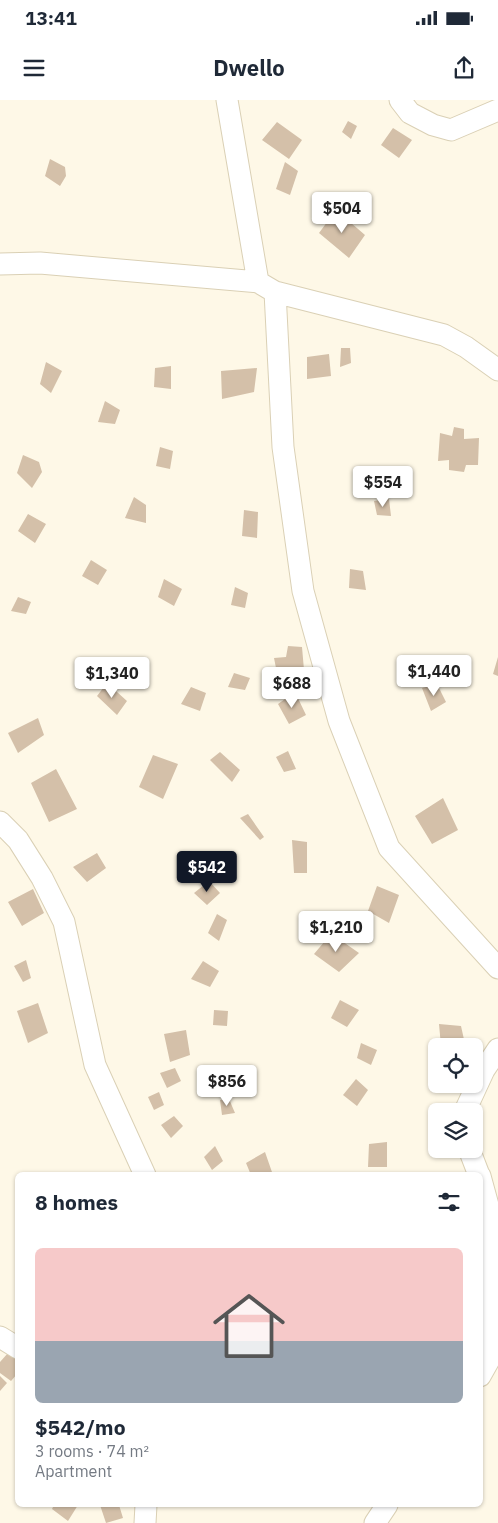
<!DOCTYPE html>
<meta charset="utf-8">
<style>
:root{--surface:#fff;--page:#f6f6f7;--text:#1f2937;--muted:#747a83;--line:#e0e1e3;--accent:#111827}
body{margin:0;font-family:"IBM Plex Sans",sans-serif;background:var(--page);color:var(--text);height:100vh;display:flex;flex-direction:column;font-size:19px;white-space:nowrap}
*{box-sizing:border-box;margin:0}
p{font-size:16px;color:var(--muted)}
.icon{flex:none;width:28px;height:28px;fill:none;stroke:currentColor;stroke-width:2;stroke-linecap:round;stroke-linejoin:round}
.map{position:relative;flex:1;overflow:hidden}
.panel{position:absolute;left:15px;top:1072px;width:468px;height:335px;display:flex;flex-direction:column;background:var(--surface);border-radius:8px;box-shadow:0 1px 4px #0004}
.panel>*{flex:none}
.fabs{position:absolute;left:428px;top:938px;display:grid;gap:10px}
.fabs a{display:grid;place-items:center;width:55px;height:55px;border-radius:8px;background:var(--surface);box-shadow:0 1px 4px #0004;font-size:25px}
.price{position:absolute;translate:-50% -42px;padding:0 11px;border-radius:5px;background:#fff;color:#222;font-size:16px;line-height:32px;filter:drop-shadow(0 1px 2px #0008)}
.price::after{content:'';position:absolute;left:50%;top:30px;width:15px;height:11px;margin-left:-8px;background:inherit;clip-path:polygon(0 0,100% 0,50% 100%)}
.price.selected{background:var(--accent);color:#fff}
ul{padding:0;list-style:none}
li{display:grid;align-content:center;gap:10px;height:265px;padding:0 20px}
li+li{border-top:1px solid var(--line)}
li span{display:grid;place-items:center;height:155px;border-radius:8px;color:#555}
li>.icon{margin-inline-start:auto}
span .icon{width:90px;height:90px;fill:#fffc;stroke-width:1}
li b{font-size:21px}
h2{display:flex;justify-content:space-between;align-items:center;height:60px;padding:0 20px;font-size:21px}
.status{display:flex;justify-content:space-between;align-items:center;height:35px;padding:0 25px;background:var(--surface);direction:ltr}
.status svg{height:14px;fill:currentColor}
header{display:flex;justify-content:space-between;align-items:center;height:65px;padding:0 20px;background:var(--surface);font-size:22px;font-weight:800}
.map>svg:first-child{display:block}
.building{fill:#d4c0a9}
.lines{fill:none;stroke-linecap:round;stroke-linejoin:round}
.street-casing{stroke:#dad0b5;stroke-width:23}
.street{stroke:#fff;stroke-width:21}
</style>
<div class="status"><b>13:41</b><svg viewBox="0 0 49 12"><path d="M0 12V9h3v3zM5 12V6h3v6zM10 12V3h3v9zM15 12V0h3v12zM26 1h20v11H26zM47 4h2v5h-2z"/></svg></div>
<header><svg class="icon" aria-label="menu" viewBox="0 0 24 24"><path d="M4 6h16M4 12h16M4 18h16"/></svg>Dwello<svg class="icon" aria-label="share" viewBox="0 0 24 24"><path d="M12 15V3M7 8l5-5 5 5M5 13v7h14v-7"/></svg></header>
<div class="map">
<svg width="498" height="1423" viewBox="0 0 498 1423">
<rect width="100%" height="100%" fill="#fef8e7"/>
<path class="building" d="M348 21 357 26 351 39 342 32Z
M277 22 302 40 289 59 262 40Z
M393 28 412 40 399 58 381 45Z
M50 59 65 67 66 76 60 86 45 76Z
M285 62 298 71 290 95 276 89Z
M336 110 365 135 349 158 319 133Z
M341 248H350L351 263 340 267Z
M329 254 331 276 307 279V257Z
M46 262 62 271 51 293 40 284Z
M171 266V289L154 287 155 268Z
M257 268 254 292 222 299 221 271Z
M105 301 120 310 115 324 98 322Z
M454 327 464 329V339L479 338 478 365H466L464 372 449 370V360L438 361 440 333 452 336Z
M160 347 173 351 170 369 156 366Z
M23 355 39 362 42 372 32 388 17 373Z
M134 397 146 405V423L125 418Z
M389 399 391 416 377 415 374 401Z
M244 410 258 412 257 438 242 436Z
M28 414 46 424 35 443 18 431Z
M91 460 107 470 98 485 82 476Z
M350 469 363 471 366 490 349 488Z
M164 479 182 489 174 506 158 497Z
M235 487 248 493 245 508 231 505Z
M18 497 31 502 26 514 11 511Z
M288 546 302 547 304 570 277 573 274 558 286 557Z
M498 557V576L493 574Z
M234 573 250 578 245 590 228 587Z
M107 583 127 601 117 615 97 596Z
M437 584 446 602 431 611 422 588Z
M191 587 206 593 200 611 181 604Z
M295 592 306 615 289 624 278 604Z
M38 618 44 635 18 653 8 633Z
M288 651 296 669 284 672 276 657Z
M220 652 240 670 232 682 210 660Z
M153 655 178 664 163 699 139 687Z
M56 669 77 709 49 722 31 683Z
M443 698 458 730 432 744 415 716Z
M248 714 264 737 260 740 240 718Z
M292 740 307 742V773H294Z
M97 753 106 768 87 782 73 767Z
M209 781 220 793 207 805 194 793Z
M377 786 399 795 389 823 368 811Z
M33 789 44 813 22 826 8 802Z
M217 814 227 820 219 841 208 833Z
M329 832 359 853 339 872 314 854 330 835Z
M26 860 31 878 23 882 14 866Z
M203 861 219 871 210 887 191 879Z
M340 900 359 910 347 927 331 918Z
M38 903 48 933 28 943 17 911Z
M214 910 228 911 227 926 213 925Z
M439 924 461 926 465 944 441 946Z
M186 930 190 955 170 962 164 934Z
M361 943 377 950 371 965 357 958Z
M175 968 181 981 167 988 160 973Z
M356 979 368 990 357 1006 343 995Z
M159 992 164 1005 154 1010 148 997Z
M229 999 235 1013 222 1015 220 1000Z
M174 1016 183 1026 171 1038 161 1025Z
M387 1042V1067H368L369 1044Z
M215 1046 223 1061 212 1070 204 1057Z
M265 1052 273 1075H251L246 1063Z
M8 1253 18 1261V1273L11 1281 0 1273V1262Z
M0 1276 7 1283 0 1291Z
M54 1405H78L68 1421 52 1409Z
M100 1405H119L123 1418 106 1423Z"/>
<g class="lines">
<defs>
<path id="street" d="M227 0 258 182
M400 0 410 13 433 25 451 30 498 10
M0 164 40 163 258 182 275 192 444 235 466 247 498 270
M275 192 283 347 303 491 339 621 389 748 498 868
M0 722 18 740 42 778 64 822 95 965 145 1075
M465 1011 484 970 498 949
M469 1049 479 1075
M480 1076 492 1120 490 1175 493 1253 480 1276
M0 1237 18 1248
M145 1423 146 1405
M375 1423 387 1405"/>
</defs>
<use href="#street" class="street-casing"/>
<use href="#street" class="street"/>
</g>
</svg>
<div class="fabs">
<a><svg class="icon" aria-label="locate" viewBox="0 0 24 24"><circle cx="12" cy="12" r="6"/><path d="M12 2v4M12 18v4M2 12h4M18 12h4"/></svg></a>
<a><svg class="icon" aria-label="layers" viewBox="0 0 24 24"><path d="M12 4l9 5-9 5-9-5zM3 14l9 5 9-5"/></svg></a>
</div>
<b class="price" style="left:342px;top:134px">$504</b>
<b class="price" style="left:383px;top:408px">$554</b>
<b class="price" style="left:434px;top:597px">$1,440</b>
<b class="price" style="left:112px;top:599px">$1,340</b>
<b class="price" style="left:292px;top:609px">$688</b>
<b class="price selected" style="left:207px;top:793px">$542</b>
<b class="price" style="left:336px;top:853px">$1,210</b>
<b class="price" style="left:227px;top:1007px">$856</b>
<section class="panel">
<h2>8 homes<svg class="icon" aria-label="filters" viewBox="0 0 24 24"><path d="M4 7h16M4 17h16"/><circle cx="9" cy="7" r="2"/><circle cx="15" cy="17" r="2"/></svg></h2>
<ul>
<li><span style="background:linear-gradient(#f6c9c9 60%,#9aa5b1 0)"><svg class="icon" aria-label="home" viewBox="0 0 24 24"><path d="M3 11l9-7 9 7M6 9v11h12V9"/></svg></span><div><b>$542/mo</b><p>3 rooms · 74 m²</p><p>Apartment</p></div></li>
</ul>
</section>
</div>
